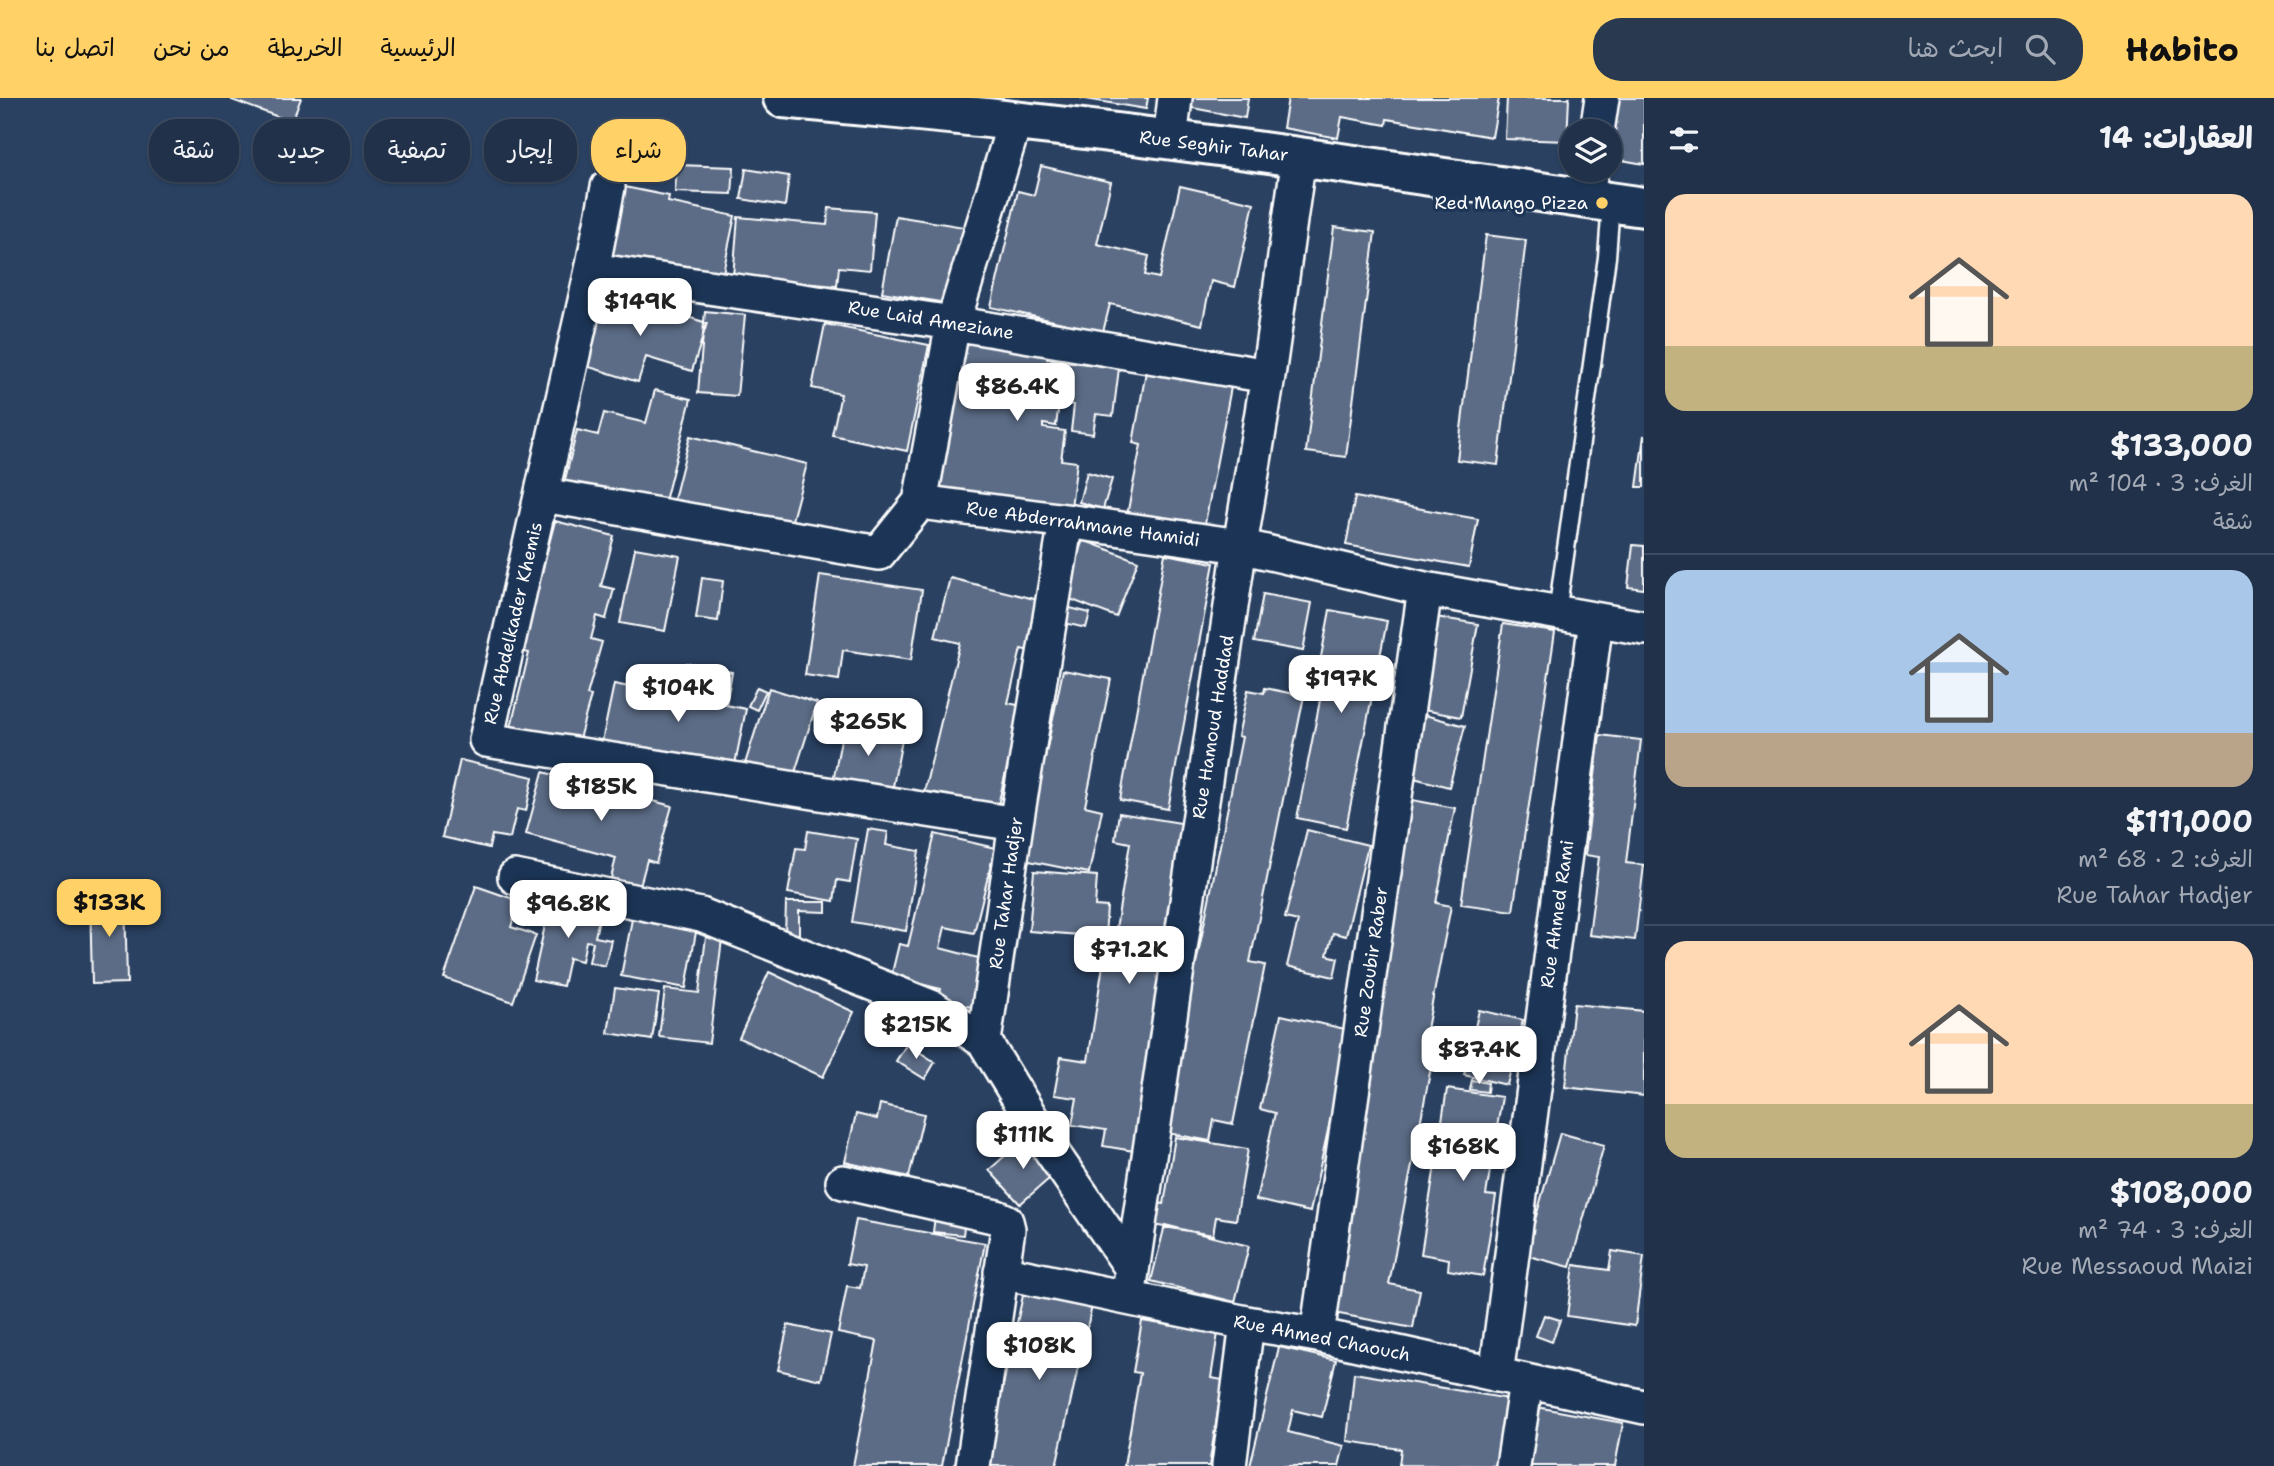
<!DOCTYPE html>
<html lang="ar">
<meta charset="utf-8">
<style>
:root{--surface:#203149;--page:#283950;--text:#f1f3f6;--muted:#a2a9b4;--line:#3d4c61;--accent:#ffd166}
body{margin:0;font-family:"Shantell Sans","Playpen Sans Arabic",sans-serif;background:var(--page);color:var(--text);direction:rtl;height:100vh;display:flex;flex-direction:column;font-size:26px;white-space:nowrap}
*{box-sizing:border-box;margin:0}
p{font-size:23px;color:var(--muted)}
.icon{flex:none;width:38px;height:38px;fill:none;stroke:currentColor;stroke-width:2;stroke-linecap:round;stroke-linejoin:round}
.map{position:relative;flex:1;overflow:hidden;direction:ltr}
.sheet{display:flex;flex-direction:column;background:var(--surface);width:630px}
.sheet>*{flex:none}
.guide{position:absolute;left:21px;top:21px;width:665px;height:63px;direction:rtl;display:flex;gap:14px}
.buttons{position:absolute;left:1559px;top:21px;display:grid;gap:14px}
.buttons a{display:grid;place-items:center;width:63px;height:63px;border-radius:50%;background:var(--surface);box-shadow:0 2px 5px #0004,0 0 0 2px var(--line);font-size:35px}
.price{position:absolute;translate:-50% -60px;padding:0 16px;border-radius:14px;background:#fff;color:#222;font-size:23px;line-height:46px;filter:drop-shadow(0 2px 4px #0008)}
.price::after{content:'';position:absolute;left:50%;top:42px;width:21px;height:16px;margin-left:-10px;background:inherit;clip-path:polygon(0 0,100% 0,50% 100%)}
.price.selected{background:var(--accent);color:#111}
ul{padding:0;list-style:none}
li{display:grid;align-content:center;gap:14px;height:371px;padding:0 21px}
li+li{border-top:2px solid var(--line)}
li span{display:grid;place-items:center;height:217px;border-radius:21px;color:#555}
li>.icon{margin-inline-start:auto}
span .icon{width:126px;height:126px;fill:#fffc;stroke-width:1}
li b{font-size:30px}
h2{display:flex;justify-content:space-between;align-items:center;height:84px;padding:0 21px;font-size:30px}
.tag{padding:0 24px;border-radius:28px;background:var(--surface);box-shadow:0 2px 5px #0004,0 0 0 2px var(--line);font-size:24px;line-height:63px}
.tag.selected{background:var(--accent);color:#111}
header{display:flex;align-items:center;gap:42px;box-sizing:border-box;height:98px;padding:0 35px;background:var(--accent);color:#111}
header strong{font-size:33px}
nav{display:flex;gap:38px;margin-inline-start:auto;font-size:24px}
.search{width:490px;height:63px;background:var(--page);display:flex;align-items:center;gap:18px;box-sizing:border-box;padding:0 24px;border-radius:28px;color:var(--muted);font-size:26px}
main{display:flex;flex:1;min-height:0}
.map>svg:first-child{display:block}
.building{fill:#5b6c86;stroke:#fff;stroke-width:2}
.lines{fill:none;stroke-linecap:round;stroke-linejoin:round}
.lane-casing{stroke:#fff;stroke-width:21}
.street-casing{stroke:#fff;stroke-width:38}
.secondary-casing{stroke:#fff;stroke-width:44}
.lane{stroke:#1d3557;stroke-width:16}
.street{stroke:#1d3557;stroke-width:33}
.secondary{stroke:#1d3557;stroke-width:38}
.poi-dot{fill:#ffd166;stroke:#1d3557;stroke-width:2.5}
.labels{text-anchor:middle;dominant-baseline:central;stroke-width:6;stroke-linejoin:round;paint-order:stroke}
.street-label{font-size:18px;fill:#fff;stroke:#1d3557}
.poi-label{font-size:18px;fill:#fff;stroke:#1d3557;text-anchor:end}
</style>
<header>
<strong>Habito</strong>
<div class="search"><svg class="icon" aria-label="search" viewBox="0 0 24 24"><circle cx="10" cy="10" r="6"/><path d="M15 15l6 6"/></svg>ابحث هنا</div>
<nav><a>الرئيسية</a><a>الخريطة</a><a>من نحن</a><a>اتصل بنا</a></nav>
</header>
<main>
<section class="sheet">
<h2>العقارات: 14<svg class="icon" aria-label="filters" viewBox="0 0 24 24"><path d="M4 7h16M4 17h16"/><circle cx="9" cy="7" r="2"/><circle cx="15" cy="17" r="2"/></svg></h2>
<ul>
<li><span style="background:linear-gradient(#ffd9b3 70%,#c2b280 0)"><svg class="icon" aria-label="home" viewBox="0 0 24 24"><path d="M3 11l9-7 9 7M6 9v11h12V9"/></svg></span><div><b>$133,000</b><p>الغرف: 3 · 104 m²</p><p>شقة</p></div></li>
<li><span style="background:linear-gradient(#a9c7e8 75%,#b9a48a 0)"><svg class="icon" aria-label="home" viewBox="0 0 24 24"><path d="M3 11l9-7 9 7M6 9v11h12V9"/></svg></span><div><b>$111,000</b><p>الغرف: 2 · 68 m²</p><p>Rue Tahar Hadjer</p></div></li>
<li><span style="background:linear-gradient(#ffd9b3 75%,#c2b280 0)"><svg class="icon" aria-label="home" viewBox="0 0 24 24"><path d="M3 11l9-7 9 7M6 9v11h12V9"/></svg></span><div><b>$108,000</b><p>الغرف: 3 · 74 m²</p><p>Rue Messaoud Maizi</p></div></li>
</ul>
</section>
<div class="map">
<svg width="1644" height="1368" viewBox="0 0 1644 1368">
<rect width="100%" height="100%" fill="#2a4161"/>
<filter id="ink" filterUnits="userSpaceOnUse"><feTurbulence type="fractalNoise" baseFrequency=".0143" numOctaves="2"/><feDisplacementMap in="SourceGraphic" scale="14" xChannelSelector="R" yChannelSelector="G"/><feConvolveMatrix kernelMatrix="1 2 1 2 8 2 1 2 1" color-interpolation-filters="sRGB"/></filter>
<g filter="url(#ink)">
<path class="building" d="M233 0H301L292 24 232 2Z
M1080 0H1148L1146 11Z
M1183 0H1248L1245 20 1182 8Z
M1288 0H1499L1492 39 1387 21 1386 27 1342 19 1338 40 1283 30Z
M1507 0H1569L1567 43 1505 41Z
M1608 0H1644V66L1610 60Z
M677 67 734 69 732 96 675 94Z
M1041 68 1111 84 1097 146 1149 158 1145 177 1159 180 1180 88 1254 105 1235 189 1211 183 1202 227 1110 206 1103 234 991 209 1018 93 1034 97Z
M746 71 789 78 785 108 741 101Z
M615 87 669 98 668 104 735 118 721 184 599 158Z
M829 110 875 114 870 172 839 169 837 188 733 179 738 119 827 127Z
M896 118 964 129 951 206 882 194Z
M1334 129 1375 134 1346 359 1306 354Z
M1486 137 1526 142 1498 367 1457 362Z
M605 194 707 225 692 273 646 259 638 284 573 264 594 231Z
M705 213 745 217 737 298 698 295Z
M825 226 929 247 907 353 832 337 841 296 812 290Z
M956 244 1048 255 1047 261 1119 270 1113 318 1096 316 1093 336 1071 333 1074 307 1059 305 1056 328 1043 326V330L1065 333 1061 362 1077 364 1071 409 937 395Z
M1147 268 1232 284 1204 431 1127 417 1141 347 1133 345Z
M655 292 691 301 665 403 619 392 616 403 563 390 577 332 598 337 604 315 646 325Z
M1644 337V389H1637Z
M690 338 807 366 791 426 750 416 749 425 673 405Z
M1087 374 1112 381 1103 411 1079 404Z
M1355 399 1478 421 1469 469 1346 447Z
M555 423 614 438 601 488 614 491 606 521 597 518 591 541 602 544 587 597 591 598 577 648 507 645 529 555 521 553Z
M1083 442 1138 463 1116 519 1062 498Z
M1633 447 1644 448V491L1628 489Z
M635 450 680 458 665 533 620 525Z
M1165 456 1214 465 1168 711 1120 702Z
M820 477 922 492 911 562 843 552 839 582 805 577Z
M702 480 723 483 718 523 696 520Z
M950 480 1090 515 1086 530 1065 525 1034 554 1021 551 1008 605 1022 608 995 719 922 702 960 545 935 539Z
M1263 496 1312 505 1303 553 1254 544Z
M1330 512 1387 523 1346 730 1297 720 1324 582 1303 578 1307 562 1320 564Z
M1424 517 1478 526 1461 619 1407 609Z
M1503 526 1555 534 1513 813 1461 806Z
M686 565 732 574 726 607 746 611 732 681 600 653 614 586 679 599Z
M1063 572 1111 581 1085 708 1102 712 1089 775 1024 762Z
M757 589 766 593 757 612 748 608Z
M769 590 817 605 791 687 743 672Z
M1265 590 1304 598 1250 864 1265 867 1233 1026 1214 1022 1210 1043 1162 1034 1242 639 1238 638 1248 592 1264 595Z
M1410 613 1465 628 1449 689 1394 675Z
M846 615 905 626 890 704 831 694Z
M1600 637 1641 642 1626 765 1644 767 1635 842 1589 837 1599 759 1585 757Z
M460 662 533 679 526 713 517 711 510 740 492 737 489 750 442 739Z
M543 674 672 708 656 765 647 762 640 788 611 780 616 760 526 736Z
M1396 699 1455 710 1436 805 1451 808 1427 931 1438 933 1389 1186 1420 1192 1413 1230 1318 1212Z
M1119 715 1187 726 1134 1053 1103 1048 1106 1032 1072 1027 1077 1000 1054 997 1061 959 1088 963 1105 854 1112 855 1130 745 1115 742Z
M868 731 888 734 886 747 919 753 906 833 852 824Z
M1307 732 1368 747 1346 838 1333 835 1327 857 1338 860 1334 879 1287 868 1298 823 1285 820Z
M808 733 857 741 850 784 837 782 834 803 788 795 796 750 805 751Z
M935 736 995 750 974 835 945 829 940 850 986 862 975 910 939 901 941 891 891 879 899 846 908 848Z
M1034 773 1097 778 1095 808 1107 809 1105 839 1029 833Z
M476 788 519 803 511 829 536 837 513 904 444 880Z
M125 796 127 885 92 886 90 797Z
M551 800 601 811 595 839 611 842 605 868 589 864 593 844 586 843 582 863 569 860 563 888 533 882Z
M786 804H826V814L799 813V838H785Z
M632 821 696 834 686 890 621 878Z
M706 839 722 841 709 945 659 939 665 891 699 895Z
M769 874 854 914 823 979 739 940Z
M615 890 659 896 652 942 608 935Z
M1574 906 1644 913V998L1565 989Z
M1479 912 1523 922 1507 987 1464 977Z
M1281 917 1350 932 1310 1114 1256 1102 1275 1015 1260 1011Z
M907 946 935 964 925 981 896 963Z
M1472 982 1488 985 1487 994 1470 992Z
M1447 991 1502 999 1486 1097 1496 1098 1483 1178 1448 1172 1449 1161 1421 1156Z
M880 1006 924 1016 909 1079 845 1064 856 1016 877 1021Z
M1560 1035 1604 1047 1570 1169 1525 1157Z
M1026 1039 1057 1074 1020 1106 989 1072Z
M1175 1039 1248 1051 1236 1122 1216 1119 1213 1137 1134 1124 1138 1101 1164 1106Z
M935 1118 965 1122 963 1137 933 1134Z
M856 1122 985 1145 942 1368H853L877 1243 838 1235 847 1188 860 1190 864 1169 847 1166Z
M1165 1127 1249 1148 1235 1204 1151 1183Z
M1612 1153 1644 1158 1635 1228 1567 1218 1574 1167 1609 1172Z
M1024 1193 1092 1208 1056 1368H985Z
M1544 1217 1560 1222 1552 1244 1536 1238Z
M1142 1223 1218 1235 1211 1280 1223 1282 1209 1368H1124L1140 1275 1133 1274Z
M788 1227 831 1236 821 1282 778 1272Z
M1279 1249 1336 1262 1322 1319 1293 1312 1288 1334 1344 1348 1339 1368H1250Z
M1354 1275 1515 1302 1501 1368 1399 1367 1401 1351 1347 1343Z
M1526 1307 1623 1325 1615 1368H1514Z"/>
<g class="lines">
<defs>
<path id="lane" d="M1557 515 1607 159 1611 105"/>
<path id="street" d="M1597 33 1602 0
M1170 42 1175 0
M608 89 592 172 486 642 1016 726
M1586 101 1591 72
M592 172 953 225 1268 278
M543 397 879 455 920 404 1066 423 1240 448 1425 491 1644 530
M920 404 953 225 1015 23
M1066 423 1016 726 984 943 1050 1051 1131 1169
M515 779 701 817 931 909 984 943
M843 1084 997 1119 1006 1123 1008 1131 973 1368
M1001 1174 1247 1225 1317 1237 1644 1309
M1128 1200 1240 448 1268 278 1299 59
M1317 1237 1425 491
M1496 1277 1596 522
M1229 1368 1247 1225
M1513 1368 1526 1284"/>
<path id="secondary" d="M783 0C860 8 937 14 1014 23 1225 46 1434 79 1644 109"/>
</defs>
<use href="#lane" class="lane-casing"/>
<use href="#street" class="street-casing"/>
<use href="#secondary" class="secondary-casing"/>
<use href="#lane" class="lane"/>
<use href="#street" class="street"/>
<use href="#secondary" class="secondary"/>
</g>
</g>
<circle class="poi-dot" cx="1602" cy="105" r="7"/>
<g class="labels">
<g class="street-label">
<text transform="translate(1214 48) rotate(7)">Rue Seghir Tahar</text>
<text transform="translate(931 222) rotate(9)">Rue Laid Ameziane</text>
<text transform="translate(1083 426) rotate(8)">Rue Abderrahmane Hamidi</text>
<text transform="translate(513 525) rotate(-77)">Rue Abdelkader Khemis</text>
<text transform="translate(1213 629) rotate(-81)">Rue Hamoud Haddad</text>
<text transform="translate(1006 795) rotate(-82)">Rue Tahar Hadjer</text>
<text transform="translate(1557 816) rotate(-82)">Rue Ahmed Rami</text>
<text transform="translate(1371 864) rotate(-82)">Rue Zoubir Raber</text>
<text transform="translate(1322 1240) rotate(11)">Rue Ahmed Chaouch</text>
</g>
<g class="poi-label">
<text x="1588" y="105">Red Mango Pizza</text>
</g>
</g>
</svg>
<div class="buttons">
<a><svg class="icon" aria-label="layers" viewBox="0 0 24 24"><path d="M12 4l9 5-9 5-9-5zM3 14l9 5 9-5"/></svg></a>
</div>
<b class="price" style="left:640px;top:240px">$149K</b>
<b class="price" style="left:1017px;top:325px">$86.4K</b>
<b class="price" style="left:1341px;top:617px">$197K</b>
<b class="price" style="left:678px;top:626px">$104K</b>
<b class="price" style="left:868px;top:660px">$265K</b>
<b class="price" style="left:601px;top:725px">$185K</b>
<b class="price selected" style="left:109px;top:841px">$133K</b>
<b class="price" style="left:568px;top:842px">$96.8K</b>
<b class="price" style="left:1129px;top:888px">$71.2K</b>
<b class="price" style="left:916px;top:963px">$215K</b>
<b class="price" style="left:1479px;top:988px">$87.4K</b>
<b class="price" style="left:1023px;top:1073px">$111K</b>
<b class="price" style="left:1463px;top:1085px">$168K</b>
<b class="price" style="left:1039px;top:1284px">$108K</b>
<div class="guide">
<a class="tag selected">شراء</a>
<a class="tag">إيجار</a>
<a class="tag">تصفية</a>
<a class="tag">جديد</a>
<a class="tag">شقة</a>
</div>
</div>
</main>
